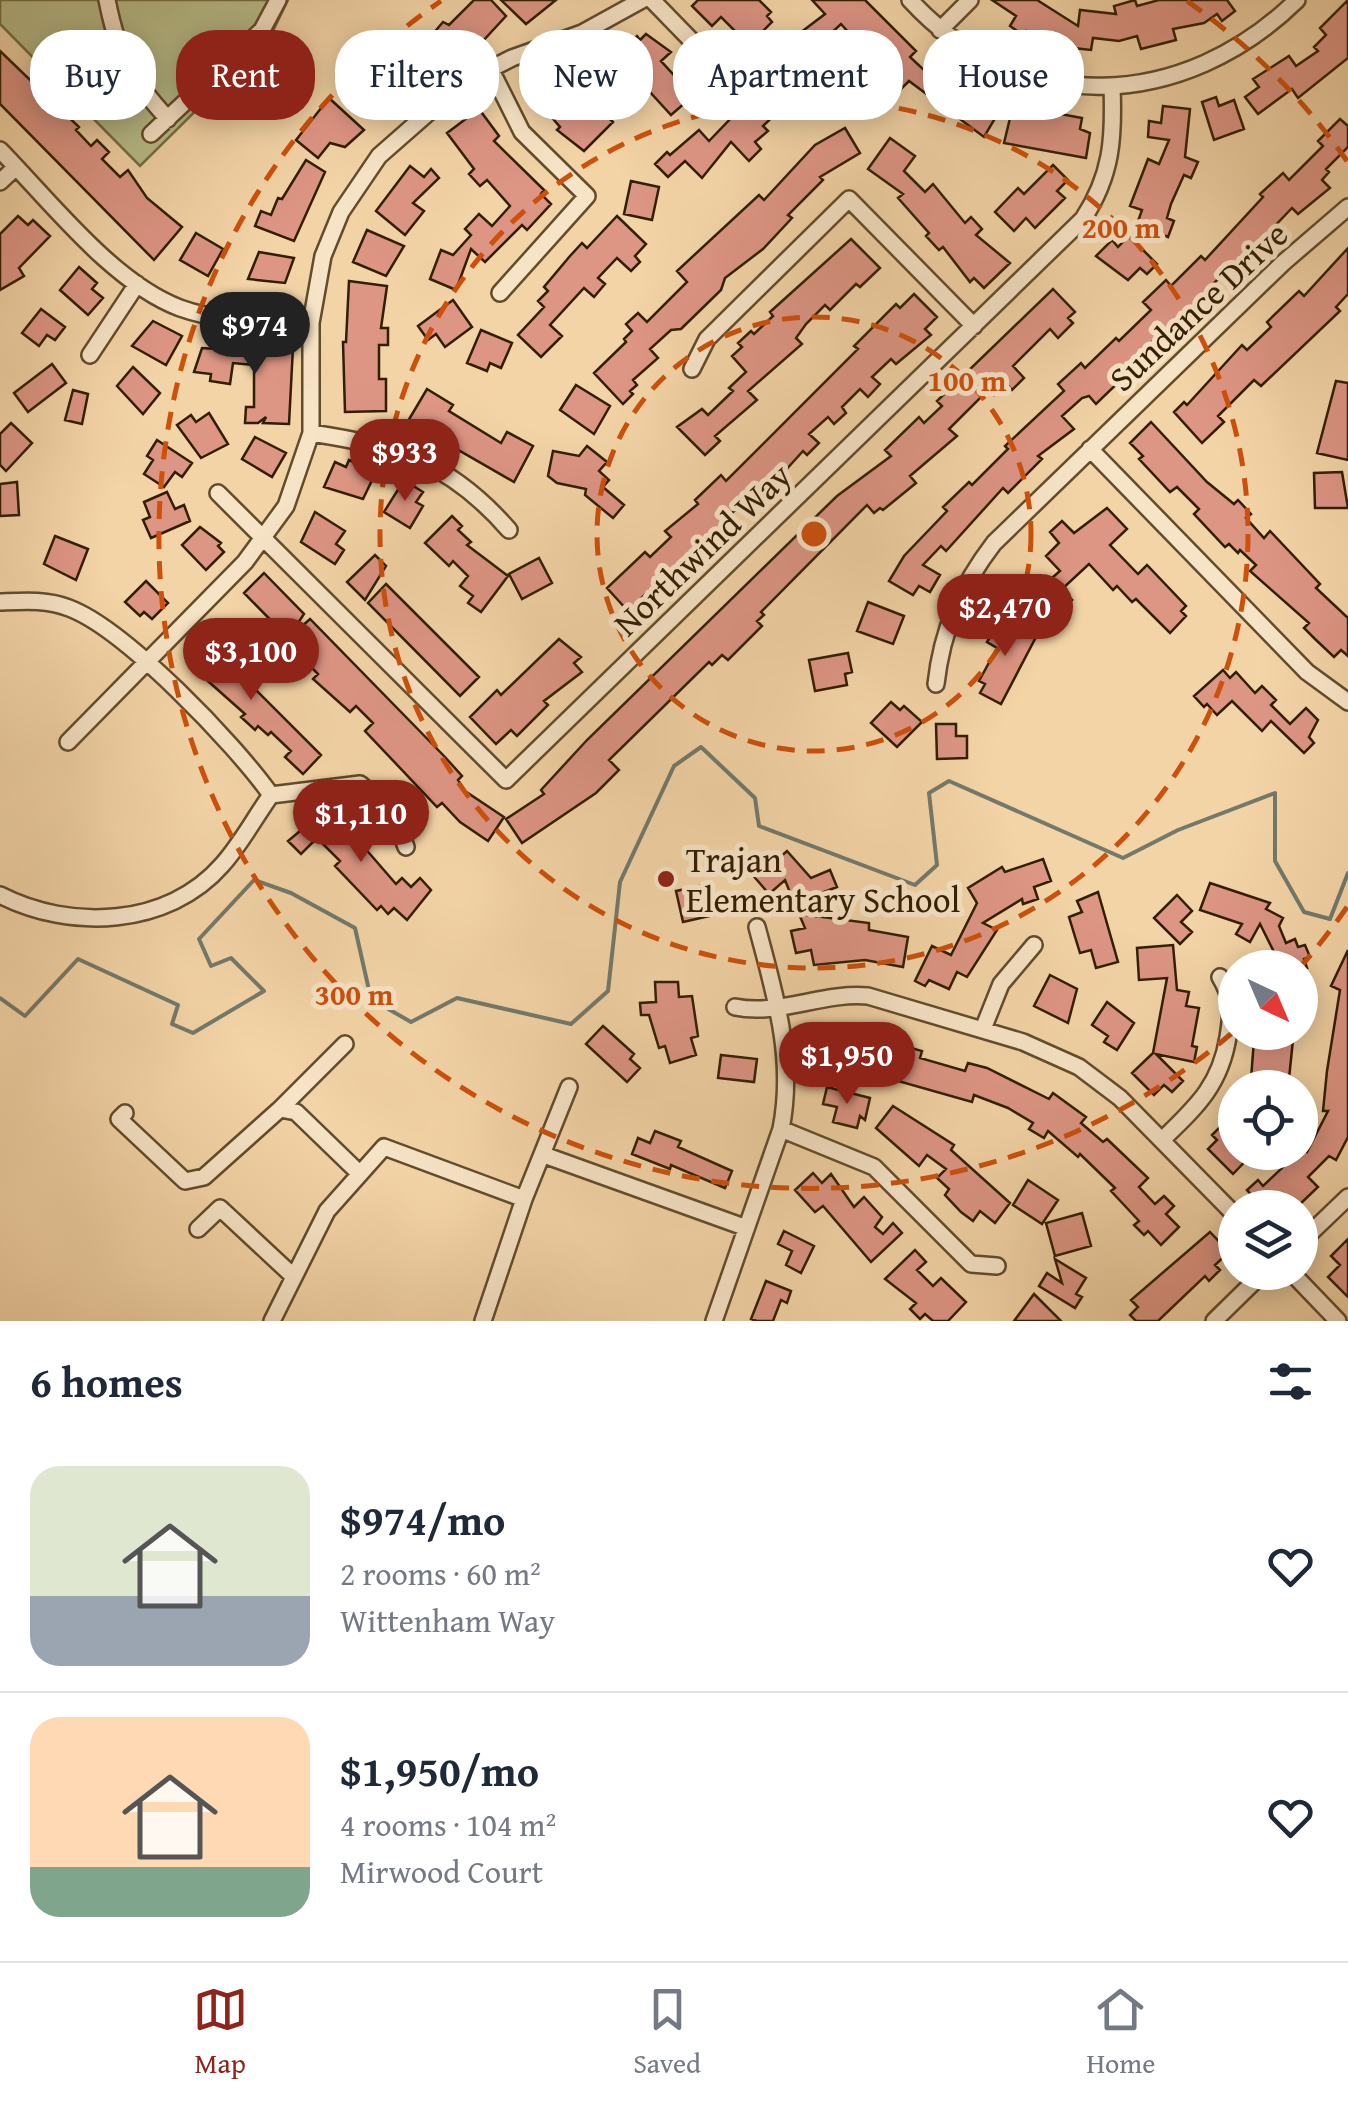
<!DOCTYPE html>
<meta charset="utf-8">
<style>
:root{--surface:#fff;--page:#f2f2f3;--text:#1f2937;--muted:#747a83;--line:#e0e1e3;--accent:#8f2418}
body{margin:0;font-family:"Gentium Book Plus",serif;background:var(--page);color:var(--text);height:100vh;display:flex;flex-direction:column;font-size:38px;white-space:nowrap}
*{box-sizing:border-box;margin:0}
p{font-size:32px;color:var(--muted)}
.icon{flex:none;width:55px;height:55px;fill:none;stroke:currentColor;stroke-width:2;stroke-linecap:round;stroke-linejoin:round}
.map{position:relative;height:1321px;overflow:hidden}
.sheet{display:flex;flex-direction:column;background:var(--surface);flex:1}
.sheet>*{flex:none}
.banner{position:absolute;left:30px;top:30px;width:1290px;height:90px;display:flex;gap:20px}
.needle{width:65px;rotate:136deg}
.buttons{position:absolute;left:1218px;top:950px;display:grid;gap:20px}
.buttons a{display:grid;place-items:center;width:100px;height:100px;border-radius:50%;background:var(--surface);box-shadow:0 5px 25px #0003;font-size:50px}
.price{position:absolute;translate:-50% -85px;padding:0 22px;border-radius:35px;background:var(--accent);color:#fff;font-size:32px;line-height:65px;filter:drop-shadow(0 2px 5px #0008)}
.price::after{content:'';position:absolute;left:50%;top:60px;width:30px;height:22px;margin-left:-15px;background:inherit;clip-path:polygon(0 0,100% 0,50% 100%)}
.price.selected{background:#222;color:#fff}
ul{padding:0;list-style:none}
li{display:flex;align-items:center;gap:30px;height:250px;padding:0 30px}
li+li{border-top:2px solid var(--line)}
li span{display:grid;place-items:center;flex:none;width:280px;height:200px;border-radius:30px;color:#555}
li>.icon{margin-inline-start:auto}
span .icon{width:120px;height:120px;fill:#fffc;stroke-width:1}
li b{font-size:42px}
h2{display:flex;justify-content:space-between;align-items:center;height:120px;padding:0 30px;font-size:42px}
.tag{padding:0 35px;border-radius:40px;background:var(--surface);box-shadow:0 5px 25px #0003;font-size:35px;line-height:90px}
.tag.selected{background:var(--accent);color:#fff}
.tabs{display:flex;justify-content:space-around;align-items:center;height:140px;border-top:2px solid var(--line);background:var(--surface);font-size:28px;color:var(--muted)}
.tabs a{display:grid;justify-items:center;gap:5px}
.tabs .selected{color:var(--accent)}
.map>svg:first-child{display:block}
.green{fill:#b8bd8a;stroke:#756e46;stroke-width:2.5}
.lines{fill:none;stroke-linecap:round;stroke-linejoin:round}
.stream{stroke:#73796b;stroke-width:4}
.building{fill:#dd9584;stroke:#321e03;stroke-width:2.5}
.minor-casing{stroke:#624c2c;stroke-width:20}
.minor{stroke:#f7e3c6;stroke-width:15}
.ring{fill:none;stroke:#cd500b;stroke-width:5;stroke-dasharray:18 12}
.poi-dot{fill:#8f2418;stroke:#f7e3c6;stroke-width:4}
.labels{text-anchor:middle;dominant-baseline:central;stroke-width:10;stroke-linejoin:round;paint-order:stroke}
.street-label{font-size:35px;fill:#321e03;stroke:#f7e3c6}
.poi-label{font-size:35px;fill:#321e03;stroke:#f7e3c6;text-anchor:start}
.centre{fill:#cd500b;stroke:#f7e3c6;stroke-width:5}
.ring-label{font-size:30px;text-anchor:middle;font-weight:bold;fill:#cd500b;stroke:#f7e3c6;stroke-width:10;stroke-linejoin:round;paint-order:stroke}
</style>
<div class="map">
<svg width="1348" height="1321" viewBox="0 0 1348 1321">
<rect width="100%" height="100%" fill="#f3d4a7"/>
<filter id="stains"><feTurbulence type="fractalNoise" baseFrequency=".002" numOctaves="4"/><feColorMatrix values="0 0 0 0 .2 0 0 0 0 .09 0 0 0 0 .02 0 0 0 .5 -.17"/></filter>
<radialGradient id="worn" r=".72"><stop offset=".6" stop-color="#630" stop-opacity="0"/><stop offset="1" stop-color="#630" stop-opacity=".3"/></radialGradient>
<path class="green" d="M0 0H288L270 37 140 166 0 24Z"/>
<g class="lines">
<path class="stream" d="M0 998 25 1016 78 959 178 1005 172 1024 193 1033 264 991 231 958 211 966 199 939 254 880 291 893 355 928 371 999 411 1022 457 998 571 1024 608 991 620 882 674 766 701 747 755 798 759 826 915 885 937 865 929 793 949 781 1123 858 1178 830 1275 793V861L1304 912 1330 919 1348 873"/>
</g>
<path class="building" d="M474 0H491L506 16 482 42 476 36 449 61 439 63 388 109 385 106 378 112 357 91 383 66 380 63 401 42 414 56 443 22 449 25Z
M501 0H556L526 24Z
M698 0H759L771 12 767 16 772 22 749 45 721 17 712 26 692 6Z
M812 0H865L916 51 910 57 927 73 938 65 954 76 949 83 969 98 976 87 989 95 982 106 997 115 984 137 909 81 900 90 841 24 814 49 828 63 763 126 768 131 755 142 761 149 749 161 731 142 702 178 685 161 668 177 655 164 667 152 670 155 699 130 709 141 786 61 781 56 791 46 788 42 825 14Z
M992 0H1037L1078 26 1080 10 1116 14 1114 6 1135 0 1137 6 1159 0H1227L1235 11 1222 21 1217 14 1204 23 1173 29 1176 40 1141 49 1137 36 1119 41 1093 38 1091 50 1073 48 1050 33 1044 43 1026 31 1023 35 1010 26 1016 16Z
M1348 0V58L1298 98 1292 89 1258 114 1245 97 1259 87 1253 79 1289 56 1296 66 1318 51 1314 47 1326 35 1320 28Z
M646 34 671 52 661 61 693 96 671 115 638 79 635 82 627 74 630 71 616 56 637 36 640 40Z
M0 51 79 127 76 130 91 146 97 140 109 152 102 159 120 177 128 170 147 198 182 227 154 260 0 104Z
M556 67 586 101 589 98 613 122 584 151 557 130 560 127 529 91Z
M1216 97 1219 106 1234 100 1244 129 1214 140 1202 102Z
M329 98 364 130 345 147 330 143 318 158 296 140Z
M1163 106 1190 109 1185 157 1198 162 1191 178 1184 175 1171 204 1167 218 1174 221 1168 237 1137 224 1142 210 1130 206 1148 159 1159 164 1169 140 1148 137 1149 121 1161 123Z
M1023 107 1082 118 1080 129 1090 133 1086 158 1004 143 1011 114 1021 117Z
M479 109 499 136 494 141 544 190 541 194 551 204 527 230 522 225 485 262 471 249 456 290 430 279 441 250 453 255 471 235 465 229 479 214 492 226 510 206 487 180 480 186 469 174 474 169 447 133Z
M1340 119 1348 126V147L1326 169 1329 172 1322 180 1330 188 1298 214 1292 208 1270 231 1273 234 1228 277 1224 273 1208 289 1212 292 1153 341 1157 345 1096 404 1089 396 1082 398 1062 416 1074 429 1038 456 1042 459 1008 493 1003 488 946 551 941 546 923 565 940 575 930 592 919 586 913 595 889 581 904 556 947 511 943 507 969 482 972 485 1008 449 1005 446 1064 391 1058 384 1081 363 1085 368 1116 338 1119 341 1151 310 1143 302 1166 280 1171 286 1201 256 1205 260 1263 197 1260 194 1283 173 1289 180 1323 146 1318 141Z
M845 128 860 153 820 177 823 180 788 215 792 218 763 249 725 278 721 290 681 329 671 330 650 349 658 358 633 380 637 385 630 391 633 394 623 404 594 373 626 342 624 339 632 331 626 324 638 313 647 322 687 282 677 271 759 195 764 200 815 145Z
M890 138 915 156 904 171 925 192 933 184 965 223 971 217 982 229 976 235 1010 263 984 288 974 278 970 282 943 247 939 250 926 236 929 233 898 198 903 194 868 169Z
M306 160 325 172 294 241 255 226 261 211 271 215 278 198 282 199Z
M1053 165 1068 180 1057 191 1065 198 1035 228 1026 218 1014 231 995 212 1018 188 1024 194Z
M410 166 424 177 431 169 439 178 413 203 424 211 405 235 376 211Z
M631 181 659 187 652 220 624 214Z
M18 216 28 225 33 220 50 236 19 268 24 276 0 290V234Z
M617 216 646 244 635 256 640 262 631 271 617 258 598 278 605 284 594 297 584 288 550 325 562 336 541 357 518 335 544 307 538 301 548 291 544 287 570 256 582 243 587 248Z
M367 230 404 246 386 276 353 262Z
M196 233 223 249 208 276 180 260Z
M1129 236 1157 264 1147 274 1140 268 1128 280 1096 256 1112 240 1118 247Z
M851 239 880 268 860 287 856 284 830 310 825 305 806 324 796 338 802 344 748 391 757 400 715 436 720 441 705 455 677 427 702 409 708 415 733 391 729 388 746 372 732 356 742 347 738 343 751 331 754 334 773 316 770 312Z
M1348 248V294L1336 307 1340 311 1261 386 1254 380 1218 416 1224 422 1202 443 1174 412 1184 402 1187 405 1242 345 1247 350 1271 327 1267 322 1299 291 1304 296Z
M259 252 294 258 285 283 248 279Z
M79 267 97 283 92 289 103 298 88 315 60 290Z
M349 281 387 286 381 328H388V345H379V379H386V411L345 412 343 342H346Z
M1053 289 1075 312 1068 318 1073 323 1058 338 1050 329 1013 366 1024 378 1012 390 1006 383 994 395 989 389 949 429 957 436 910 476 916 483 883 510 880 508 874 513 867 505 761 612 764 615 757 621 762 626 728 660 722 655 712 665 709 662 609 760 619 770 596 793 522 843 506 819 544 794 541 790 587 740 837 496 891 456 885 450 919 417 924 423 942 406 937 401Z
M914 294 937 317 925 329 931 335 896 364 891 359 872 377 880 384 868 397 860 389 842 407 846 413 834 424 828 417 809 434 819 443 807 455 803 451 774 483 770 480 757 489 731 514 735 518 723 530 720 527 661 588 657 583 628 611 607 588 645 552 650 557 671 537 665 531 698 504 695 500 721 475 726 481 858 349 854 346 896 304 900 308Z
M453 300 472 327 445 347 436 334 428 340 418 326Z
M41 309 65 327 55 340 47 335 39 346 22 333Z
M153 321 182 336 166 365 132 346Z
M481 330 512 343 501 368 490 363 487 371 467 363Z
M216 342 293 347 289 424 263 423 266 417 258 423H245L246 407H254V365L233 363 230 384 210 381 211 374 194 372 202 348 216 349Z
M52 364 66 383 28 412 14 393Z
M133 367 160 393 143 414 117 386Z
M1336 381 1348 383V460L1317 453Z
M576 385 610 406 594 434 560 410Z
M427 389 453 405 449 411 501 443 507 432 533 446 514 482 408 421Z
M73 390 88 394 82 424 65 420Z
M209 413 228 444 201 458 177 425 191 415 196 422Z
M1151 422 1207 482 1234 504 1238 500 1251 514 1246 518 1264 538 1270 531 1320 584 1316 588 1348 618V656L1341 650 1334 657 1315 639 1304 628 1309 623 1250 571 1256 565 1240 550 1238 553 1229 544 1225 547 1194 514 1199 509 1177 487 1170 492 1139 459 1143 456 1130 443Z
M11 423 32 443 6 471 0 465V434Z
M255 437 286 453 272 477 242 459Z
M157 440 192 463 182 477 175 472 164 487 144 474 153 460 147 456Z
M587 446 607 462 599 471 609 480 603 487 624 505 613 518 585 495 586 489 557 483 548 476 553 451 579 456Z
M349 460 376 472 363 499 324 487 335 462 346 467Z
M1342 472 1348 508H1315L1314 473Z
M404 480 423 492 416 502 423 506 410 528 384 512Z
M17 482 19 515 0 516V484Z
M167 492 175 509 184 505 190 521 151 538 143 520 150 517 144 502Z
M1107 508 1127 529 1110 545 1138 574 1147 565 1186 606 1181 611 1186 616 1170 633 1136 599 1132 602 1117 586 1113 590 1089 564 1062 589 1072 600 1049 621 1033 603 1042 594 1038 590 1060 571 1046 556 1059 543 1050 532 1062 521 1074 533Z
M315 512 345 531 336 544 344 550 335 564 301 542Z
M452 516 462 526 458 530 471 542 467 545 508 576 481 612 468 603 473 596 460 586 468 576 453 561 449 566 425 543Z
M200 527 221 543 218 546 224 552 206 570 182 545Z
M55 536 88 549 76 580 44 564Z
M375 555 386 566 365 600 347 582Z
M539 558 552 583 522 599 509 574Z
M264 573 304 614 296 626 299 629 310 619 445 757 462 776 458 780 465 791 504 817 488 841 460 822 442 803 437 807 365 731 373 723 356 706 350 712 313 679 318 674 310 666 313 663 244 593Z
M146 581 168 603 152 619 144 612 140 616 125 602Z
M386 584 479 677 460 696 368 603Z
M868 602 904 616 893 644 857 631Z
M1002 617 1036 637 1001 704 980 693 985 684 979 681 997 648 987 642Z
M201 635 321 755 303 774 285 757 291 751 271 732 268 735 258 726 255 730 241 717 245 714 191 666 195 661 185 651Z
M559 639 581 657 574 663 582 672 544 701 548 705 517 736 511 730 496 744 470 717 497 690 501 695Z
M848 653 852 672 845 674 847 685 815 691 809 660Z
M1223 670 1230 678 1236 672 1255 693 1262 686 1276 700 1271 705 1290 724 1306 708 1318 720 1309 737 1314 743 1304 753 1271 721 1262 731 1232 701 1217 715 1207 704 1204 707 1194 696Z
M891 702 900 710 904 706 922 722 897 747 871 723Z
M936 724H956V736H967V758L937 759Z
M325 810 335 820 343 812 356 826 350 831 396 884 402 878 411 887 420 878 431 890 407 920 394 908 388 914 381 906 377 910 335 866 340 861 317 838 301 854 288 841Z
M787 851 811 878 830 870 837 887 824 892 827 898 797 910 785 880 769 894 750 872 772 853 777 860Z
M1043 859 1051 881 1034 887 1038 899 1023 904 1022 899 983 923 997 930 967 977 957 972 949 989 929 980 925 986 915 981 932 946 951 955 977 903 968 888 1002 867 1005 872Z
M1210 883 1270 903 1266 909 1283 918 1279 926 1286 943 1295 939 1298 947 1305 945 1310 957 1304 959 1307 968H1255L1277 958 1260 924 1250 942 1236 934 1242 924 1200 910Z
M709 884 713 898 723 896 727 912 683 922 676 891Z
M1098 892 1118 962 1096 968 1091 950 1080 953 1069 917 1082 912 1077 901Z
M1177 895 1192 911 1181 922 1192 932 1180 944 1154 918Z
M799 914 869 923V930L908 937 903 967 865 960 814 965 811 950 796 953 791 931 805 928Z
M1173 945 1177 990 1189 992 1186 1006 1199 1008 1192 1046 1197 1047 1194 1062 1156 1054 1183 1081 1172 1092 1164 1085 1154 1095 1132 1073 1153 1053 1167 978 1139 980 1137 948Z
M1348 950V1137L1336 1160 1329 1156 1308 1177 1318 1187 1296 1208H1263L1247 1190 1258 1180 1263 1186 1303 1148 1307 1152 1328 1111H1323L1327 1071 1340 990 1331 986Z
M1050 975 1077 989 1068 1023 1034 1006Z
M655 982H678L679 997 692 996 698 1036 691 1038 696 1055 670 1063 665 1046 659 1048 649 1015H641L640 1003 656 1002Z
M1107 1002 1134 1023 1117 1050 1104 1042 1108 1036 1092 1025Z
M603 1026 634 1054 630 1059 640 1068 627 1082 586 1044Z
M830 1032 831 1042 866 1035 922 1051 920 1058 965 1071 968 1063 987 1068 1049 1099 1053 1093 1086 1117 1081 1123 1103 1142 1107 1139 1148 1178 1139 1187 1155 1204 1164 1196 1174 1206 1166 1214 1179 1227 1161 1245 1148 1231 1144 1235 1134 1225 1139 1221 1111 1191 1115 1188 1080 1154 1078 1157 1048 1131 1044 1138 1029 1129 1033 1123 1008 1108 974 1095 972 1102 849 1067 819 1071 814 1034Z
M1254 1040H1293L1288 1088H1257L1264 1081 1251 1079Z
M721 1055 757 1059 754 1082 718 1078Z
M827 1087 870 1098 865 1120 860 1116 857 1128 833 1122 837 1107 823 1104Z
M893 1106 954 1145 951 1150 1010 1203 995 1223 980 1211 973 1221 961 1212 945 1195 949 1189 937 1178 946 1169 927 1155 919 1166 876 1128Z
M1235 1112V1152H1254L1233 1174 1208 1149 1217 1140 1212 1135Z
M655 1131 681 1141 678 1147 732 1171 725 1188 671 1165 670 1169 632 1154 638 1138 650 1143Z
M813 1173 822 1183 831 1174 854 1207 864 1197 882 1217 875 1227 883 1234 893 1223 902 1233 871 1262 823 1206 815 1212 795 1190Z
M1028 1180 1058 1200 1042 1224 1013 1205Z
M1082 1213 1091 1246 1055 1256 1046 1223Z
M784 1231 814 1246 801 1273 786 1265 792 1251 778 1244Z
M1210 1232 1229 1252 1215 1265 1220 1270 1209 1281 1205 1276 1158 1321H1136L1130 1315 1138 1307 1131 1300Z
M1348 1239V1297L1328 1277 1340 1265 1331 1256Z
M915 1250 926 1262 917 1270 933 1286 941 1278 966 1302 948 1321H933L925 1314 920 1319 910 1309 916 1303 885 1279Z
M1055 1259 1086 1278 1076 1294 1082 1297 1075 1308 1039 1286 1047 1273 1062 1283Z
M766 1281 791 1291 787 1303 781 1300 773 1321H757L751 1319Z
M1034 1294 1061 1321H1014Z"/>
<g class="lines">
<defs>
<path id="minor" d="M107 0C118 55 130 78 168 119
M652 0 721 71
M910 0C1020 120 1185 110 1297 0
M940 30 970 0
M490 68 522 132 587 196 500 293
M151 134 262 30 278 0
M0 150C50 201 113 283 180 308 221 323 268 321 311 323
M0 182 16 167
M90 355 137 284
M692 369 707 339 849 199 974 326
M311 433C397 446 450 462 509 530
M1090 449 1307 672 1348 702
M218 493 506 780 1083 219C1112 175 1114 138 1112 87
M0 602C23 601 47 599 69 608 125 629 235 744 271 795 255 817 241 844 222 865 168 927 70 931 0 895
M936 684C942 630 961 586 994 543L1283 263 1348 207
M68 742 245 562 286 506 311 433V323L323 256 341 212 379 156 461 84 512 58 582 33 642 0
M271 795 360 784 393 812 406 847
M735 1007C779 1016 823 992 868 996L1023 1042 1079 1067 1120 1098 1235 1215
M983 1029 1001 984 1034 945
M280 1109 345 1044
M125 1113 119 1119 185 1181 204 1177 280 1109 296 1112 358 1172
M781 1129 874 1167 971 1264 997 1266
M1162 1140C1196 1107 1220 1086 1228 1037 1232 1013 1233 999 1220 977
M544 1155 744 1227
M198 1229 220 1208 293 1276
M1300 1243 1348 1197
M1291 1272 1338 1321
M272 1321 327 1211 384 1147 524 1199
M483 1321 524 1199 569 1087
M714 1321 781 1129C795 1058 775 995 757 927
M1214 1321 1264 1272"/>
</defs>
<use href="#minor" class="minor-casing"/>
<use href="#minor" class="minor"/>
</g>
<g class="ring">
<circle cx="814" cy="534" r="217"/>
<circle cx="814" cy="534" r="434"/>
<path d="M1347 907A651 651 0 0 1 1302 965M1232 1033A651 651 0 1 1 441 1M1187 1A651 651 0 0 1 1347 161"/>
</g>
<circle class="poi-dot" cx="666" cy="879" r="10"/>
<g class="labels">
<g class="street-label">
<text transform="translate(1198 306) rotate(-43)">Sundance Drive</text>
<text transform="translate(702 549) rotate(-44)">Northwind Way</text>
</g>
<g class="poi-label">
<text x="686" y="859">Trajan<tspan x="686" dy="40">Elementary School</tspan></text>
</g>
</g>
<circle cx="814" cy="534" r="15" class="centre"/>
<g class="ring-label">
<text x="1121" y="238">200 m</text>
<text x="967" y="391">100 m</text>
<text x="354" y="1005">300 m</text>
</g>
<rect width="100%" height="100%" filter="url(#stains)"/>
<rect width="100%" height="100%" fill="url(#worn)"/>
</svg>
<div class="buttons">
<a><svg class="needle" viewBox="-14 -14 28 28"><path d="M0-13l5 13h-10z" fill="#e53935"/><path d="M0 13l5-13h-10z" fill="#747a83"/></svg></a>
<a><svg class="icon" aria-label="locate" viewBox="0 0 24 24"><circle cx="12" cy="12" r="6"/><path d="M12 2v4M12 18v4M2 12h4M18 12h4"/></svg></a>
<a><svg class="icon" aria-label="layers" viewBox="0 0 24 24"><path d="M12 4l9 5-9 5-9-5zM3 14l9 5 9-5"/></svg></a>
</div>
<b class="price selected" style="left:255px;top:377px">$974</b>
<b class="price" style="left:405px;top:504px">$933</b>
<b class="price" style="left:1005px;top:659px">$2,470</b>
<b class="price" style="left:251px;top:703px">$3,100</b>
<b class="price" style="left:361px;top:865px">$1,110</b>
<b class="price" style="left:847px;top:1107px">$1,950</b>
<div class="banner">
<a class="tag">Buy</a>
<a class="tag selected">Rent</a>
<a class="tag">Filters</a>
<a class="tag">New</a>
<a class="tag">Apartment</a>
<a class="tag">House</a>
</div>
</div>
<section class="sheet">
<h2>6 homes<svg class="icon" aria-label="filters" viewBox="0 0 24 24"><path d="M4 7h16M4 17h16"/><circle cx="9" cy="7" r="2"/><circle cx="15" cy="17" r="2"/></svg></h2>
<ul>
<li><span style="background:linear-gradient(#dfe7d0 65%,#9aa5b1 0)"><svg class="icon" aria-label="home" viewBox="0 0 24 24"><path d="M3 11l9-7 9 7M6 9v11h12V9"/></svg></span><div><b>$974/mo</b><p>2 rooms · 60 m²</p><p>Wittenham Way</p></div><svg class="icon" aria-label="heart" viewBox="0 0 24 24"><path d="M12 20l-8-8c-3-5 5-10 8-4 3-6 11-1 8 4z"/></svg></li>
<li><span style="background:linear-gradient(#ffd9b3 75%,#7fa58c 0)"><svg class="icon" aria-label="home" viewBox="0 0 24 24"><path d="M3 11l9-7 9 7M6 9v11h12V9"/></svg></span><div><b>$1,950/mo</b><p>4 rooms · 104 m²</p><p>Mirwood Court</p></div><svg class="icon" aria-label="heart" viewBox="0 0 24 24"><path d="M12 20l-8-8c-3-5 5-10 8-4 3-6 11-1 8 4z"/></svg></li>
</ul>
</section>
<nav class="tabs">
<a class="selected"><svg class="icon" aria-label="map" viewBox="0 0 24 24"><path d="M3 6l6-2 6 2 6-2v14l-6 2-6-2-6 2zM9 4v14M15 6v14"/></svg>Map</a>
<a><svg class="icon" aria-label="saved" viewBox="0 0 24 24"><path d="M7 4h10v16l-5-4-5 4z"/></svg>Saved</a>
<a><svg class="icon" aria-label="home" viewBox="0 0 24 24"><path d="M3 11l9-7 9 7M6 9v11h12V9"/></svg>Home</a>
</nav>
